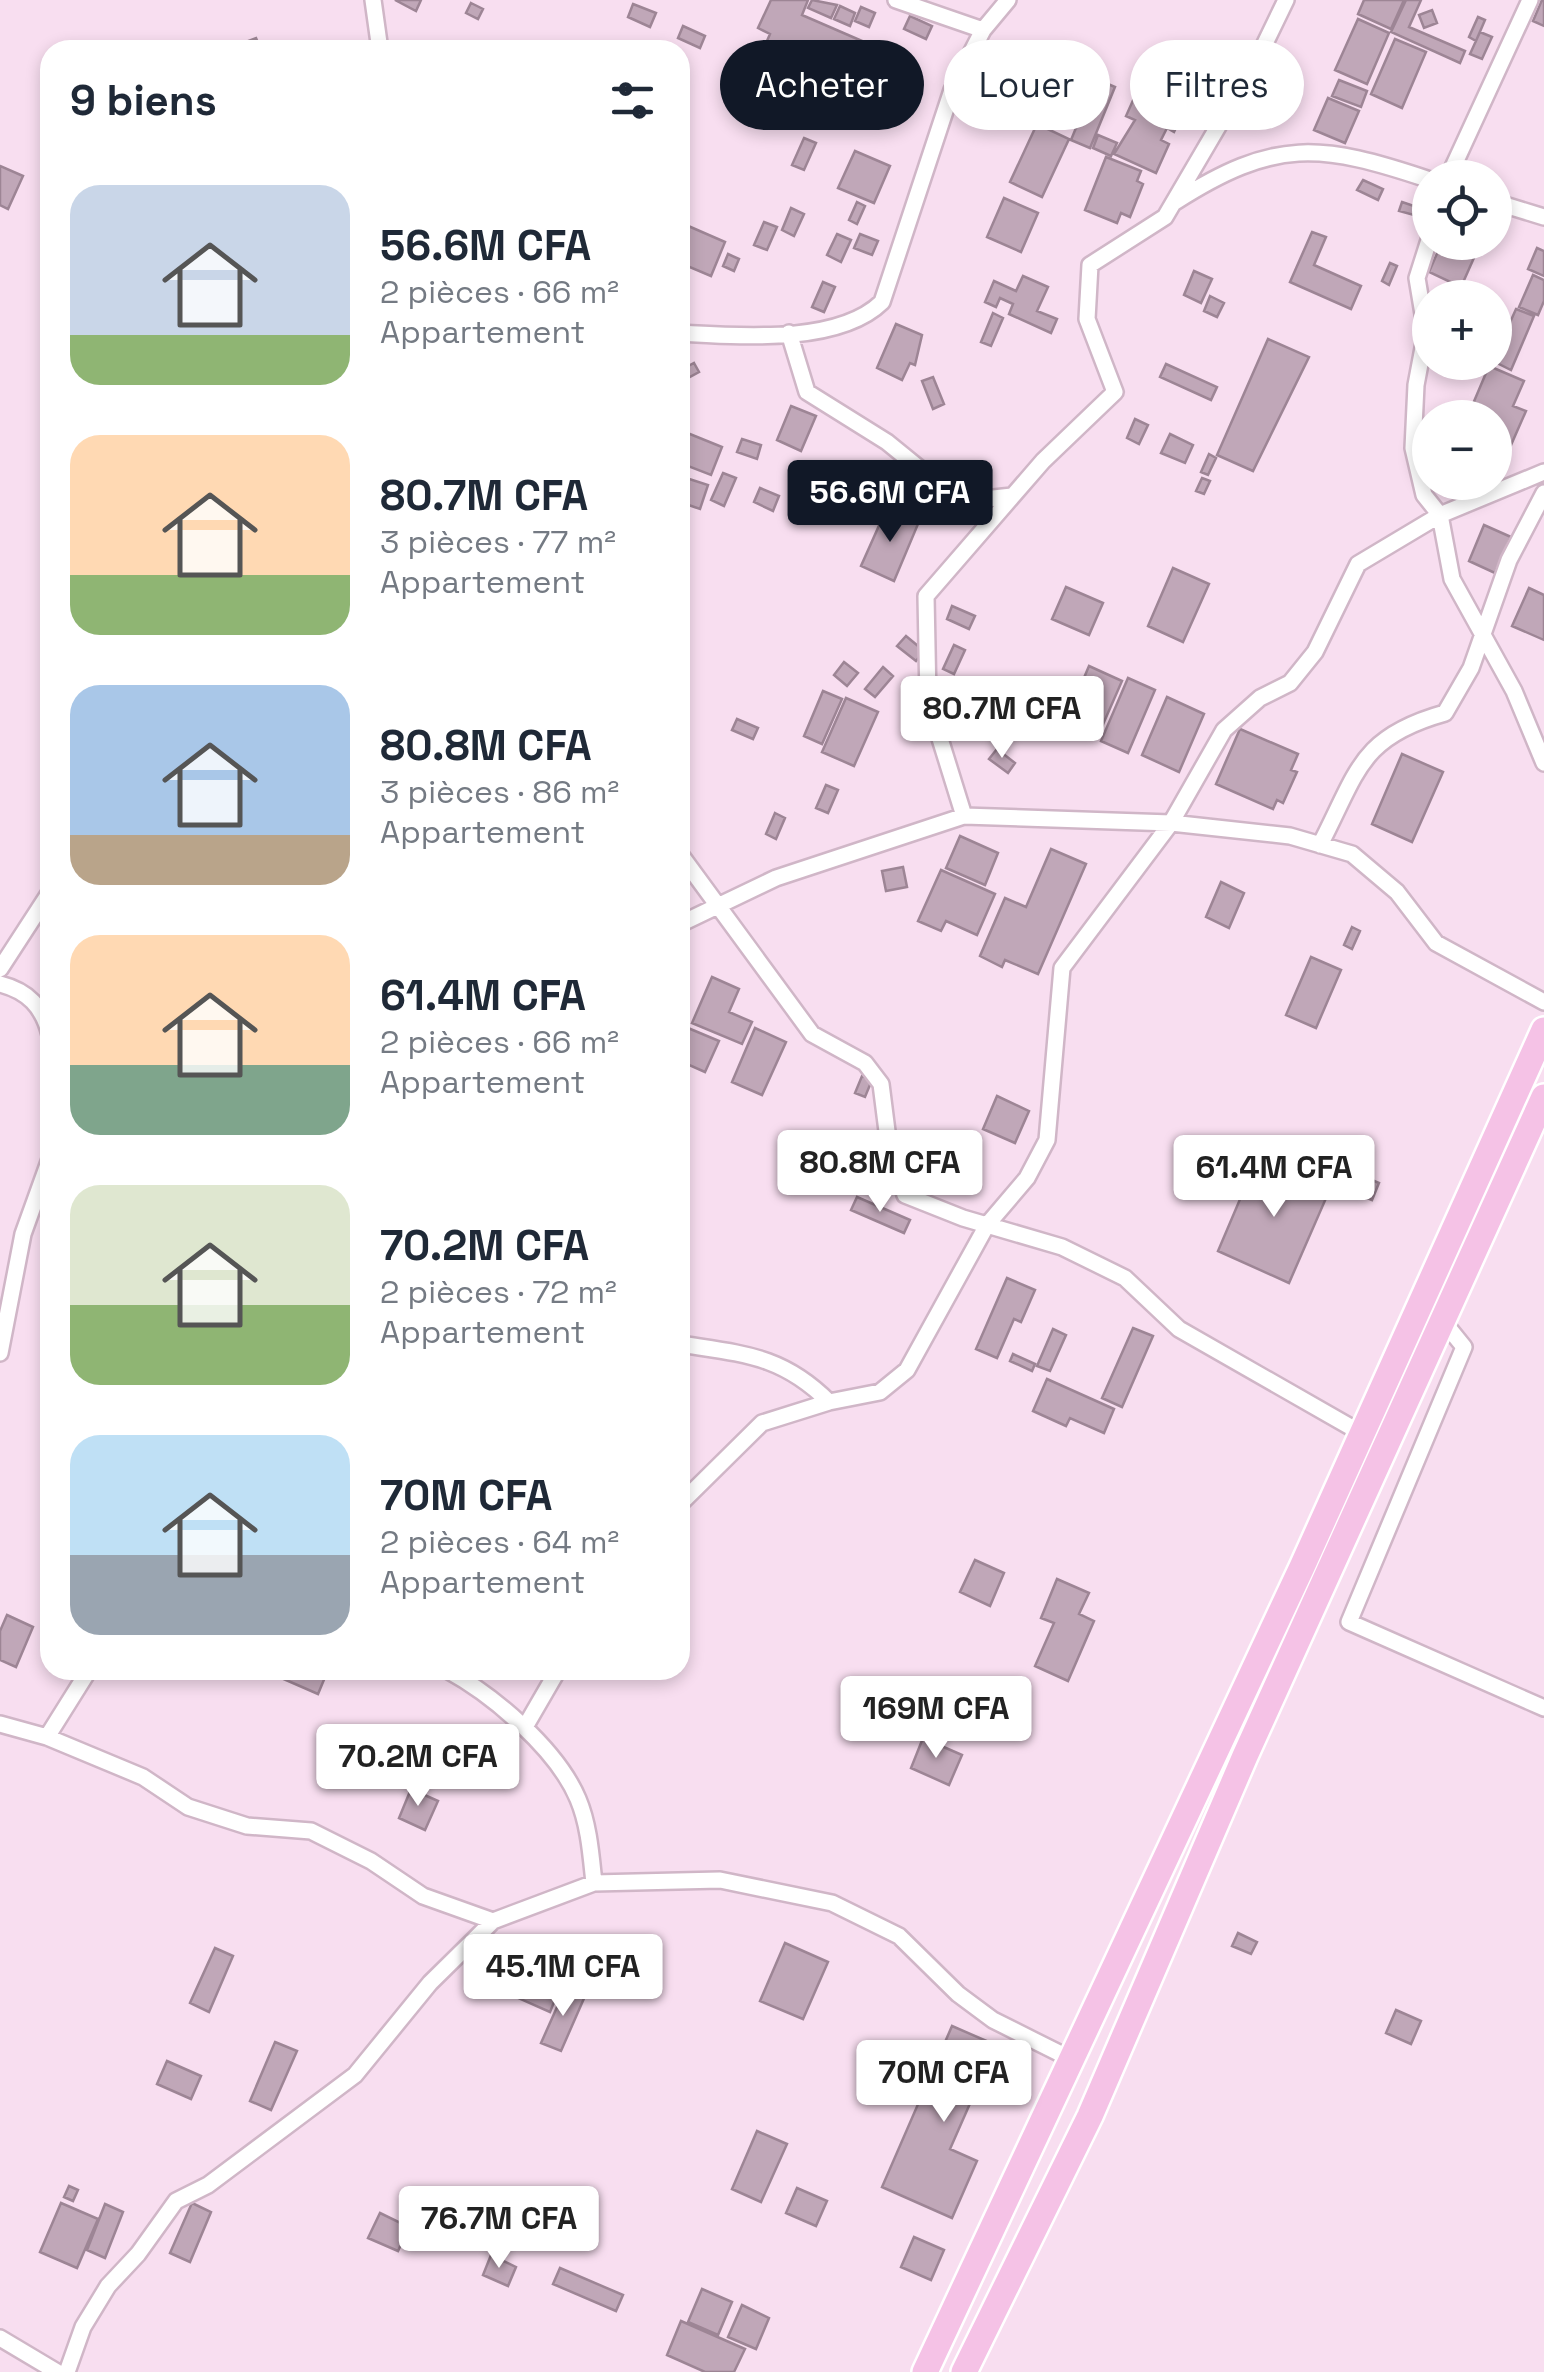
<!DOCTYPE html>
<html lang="fr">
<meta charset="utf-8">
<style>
:root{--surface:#fff;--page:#f6f6f7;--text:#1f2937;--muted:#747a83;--accent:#111827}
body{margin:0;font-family:"Space Grotesk",sans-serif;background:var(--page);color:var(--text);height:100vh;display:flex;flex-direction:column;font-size:38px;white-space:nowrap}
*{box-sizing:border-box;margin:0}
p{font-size:32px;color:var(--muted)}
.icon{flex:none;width:55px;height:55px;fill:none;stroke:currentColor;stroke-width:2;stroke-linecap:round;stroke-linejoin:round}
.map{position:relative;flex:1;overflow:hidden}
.drawer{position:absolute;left:40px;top:40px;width:650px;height:1640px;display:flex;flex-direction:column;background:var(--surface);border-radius:30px;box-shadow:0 5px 15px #0003}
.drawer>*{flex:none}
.guide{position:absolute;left:720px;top:40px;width:672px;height:90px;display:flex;gap:20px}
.controls{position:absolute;left:1412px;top:160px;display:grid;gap:20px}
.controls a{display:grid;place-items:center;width:100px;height:100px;border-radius:50%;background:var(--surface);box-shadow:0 5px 15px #0003;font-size:50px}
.price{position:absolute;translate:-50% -85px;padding:0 22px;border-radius:10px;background:#fff;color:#222;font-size:32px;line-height:65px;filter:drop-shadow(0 2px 5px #0008)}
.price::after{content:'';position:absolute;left:50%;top:60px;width:30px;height:22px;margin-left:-15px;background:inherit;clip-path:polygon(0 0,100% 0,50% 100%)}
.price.on{background:var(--accent);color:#fff}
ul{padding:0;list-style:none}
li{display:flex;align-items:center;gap:30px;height:250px;padding:0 30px}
li span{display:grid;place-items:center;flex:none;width:280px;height:200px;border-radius:30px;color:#555}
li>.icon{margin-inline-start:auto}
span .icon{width:120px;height:120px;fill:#fffc;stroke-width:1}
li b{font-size:42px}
h2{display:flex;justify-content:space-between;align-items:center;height:120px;padding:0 30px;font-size:42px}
.chip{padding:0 35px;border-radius:45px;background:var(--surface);box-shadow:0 5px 15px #0003;font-size:35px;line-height:90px}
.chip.on{background:var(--accent);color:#fff}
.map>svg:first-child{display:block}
.building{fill:#c0a7b8;stroke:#9d8595;stroke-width:2.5}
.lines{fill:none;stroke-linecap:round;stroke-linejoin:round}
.street-casing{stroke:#d0b6c7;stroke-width:20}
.primary-casing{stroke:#fff;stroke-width:30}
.street{stroke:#fff;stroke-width:15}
.primary{stroke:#f5c2e6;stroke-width:25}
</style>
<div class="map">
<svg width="1544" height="2372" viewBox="0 0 1544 2372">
<rect width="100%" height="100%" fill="#f8def0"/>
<path class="building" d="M395 0H421L416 11Z
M771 0H808L802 15 862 41 851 66 809 48 793 83 756 66 770 34 758 28Z
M812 0 837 5 831 18 808 8Z
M1364 0H1404L1391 29 1358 14Z
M1406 0H1421L1409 27 1465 51 1460 63 1391 32Z
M1542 0H1544V26L1533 21Z
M471 3 483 9 478 19 466 13Z
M633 4 656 13 650 27 628 17Z
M840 6 855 13 850 26 834 19Z
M861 7 875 13 869 27 855 21Z
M1432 10 1437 23 1424 28 1419 15Z
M910 16 932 26 926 39 904 29Z
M1478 17 1485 20 1476 41 1469 37Z
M1358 19 1389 33 1367 84 1335 70Z
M683 26 705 36 700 48 678 38Z
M1480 32 1492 37 1482 59 1470 54Z
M256 38 261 50H245L243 43Z
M1395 39 1426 52 1402 108 1371 94Z
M1000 53 1011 58 999 84 988 79Z
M1096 79 1115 87 1090 148 1071 140Z
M1339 80 1367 91 1361 107 1332 96Z
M1135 96 1181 117 1174 132 1167 128 1161 140 1169 144 1156 173 1114 154 1135 120 1126 116Z
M1328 98 1359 111 1345 143 1314 130Z
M1037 124 1069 139 1042 197 1010 182Z
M1098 135 1117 143 1111 156 1093 148Z
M804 138 816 143 804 170 792 165Z
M855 151 890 166 874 203 838 188Z
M1106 157 1141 171 1137 181 1143 184 1130 217 1121 213 1117 223 1085 210Z
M0 166 23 176 8 209 0 205Z
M1363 180 1383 189 1378 200 1357 190Z
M1004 198 1038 213 1021 252 987 237Z
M857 202 865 206 857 224 849 220Z
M1402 202 1417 207 1414 215 1399 211Z
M791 208 804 214 794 236 782 230Z
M764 222 777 227 767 250 754 245Z
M686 225 725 242 711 276 680 263V239Z
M1312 232 1326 237 1314 265 1361 286 1351 309 1290 282Z
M837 234 851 240 841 262 827 255Z
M860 234 878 241 872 255 854 248Z
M1442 242H1481L1461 287 1429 272Z
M1537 248 1544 251V276L1528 269Z
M728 254 739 259 734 271 723 266Z
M1390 263 1397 266 1389 285 1382 281Z
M1194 271 1212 279 1201 303 1184 295Z
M1533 275 1544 280V301L1538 315 1519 307Z
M1023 276 1048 287 1037 311 1057 319 1051 333 1009 314 1013 304 1000 298 996 307 985 302 994 281 1016 291Z
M823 282 835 287 824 312 812 307Z
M1210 296 1224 303 1217 317 1204 311Z
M1516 309 1534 316 1511 370 1495 362V356Z
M993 313 1003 318 991 346 981 342Z
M896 324 922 335 915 365 910 363 902 380 877 368Z
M1268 339 1309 357 1253 471 1217 455Z
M694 363 699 372 686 379 681 370Z
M1166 364 1217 387 1211 400 1160 377Z
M1489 366 1524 381 1513 406 1526 411 1511 445 1495 438V418H1467Z
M933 377 944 404 933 409 922 381Z
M791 406 816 416 801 451 777 440Z
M1135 419 1148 425 1139 444 1127 438Z
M680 430 722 447 711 475 680 463Z
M1170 434 1193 445 1185 463 1161 453Z
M742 439 761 445 757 459 737 452Z
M1209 454 1216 458 1208 475 1201 472Z
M723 473 736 478 724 506 711 500Z
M680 476 708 485 700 509 680 502Z
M1202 478 1210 481 1204 494 1196 491Z
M1475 482 1474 487 1466 483 1462 493 1438 483Z
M760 488 779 496 773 511 754 502Z
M886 510 918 524 894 581 861 566Z
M1484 525 1511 537 1495 573 1469 561Z
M1173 568 1209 584 1183 642 1148 626Z
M1066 587 1103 603 1089 635 1052 619Z
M1529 588 1544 595V640L1512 626Z
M952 606 975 616 969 629 947 619Z
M906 636 924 651 916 661 897 646Z
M954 645 965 650 954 674 943 669Z
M844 662 858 673 847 686 834 675Z
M1089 666 1122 681 1097 738 1065 723Z
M883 667 893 676 875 697 865 689Z
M1128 678 1155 690 1128 753 1101 741Z
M1069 679 1077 692 1068 697 1060 685Z
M823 691 842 699 822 744 804 736Z
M1167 697 1204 714 1179 772 1142 755Z
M846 698 878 712 854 766 822 752Z
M737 719 758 728 753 739 732 730Z
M1240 729 1298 754 1291 770 1297 772 1283 803 1277 800 1273 809 1216 784Z
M997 749 1015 763 1008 773 989 759Z
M1402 754 1443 772 1412 842 1372 824Z
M826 785 838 790 828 813 816 808Z
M775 813 785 818 776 839 766 834Z
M960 836 998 853 985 885 946 868Z
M1051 849 1086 864 1038 974 1005 960 1002 967 980 956 1005 898 1026 907Z
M903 867 907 887 886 891 882 871Z
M941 870 995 894 977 935 946 921 941 931 918 921Z
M1221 882 1244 893 1229 928 1206 917Z
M1352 927 1360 931 1352 949 1344 945Z
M1311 957 1341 970 1316 1028 1286 1015Z
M712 977 739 989 729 1012 752 1022 742 1044 692 1023Z
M688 1028 719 1041 705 1072 680 1061V1045Z
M755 1028 786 1042 762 1095 732 1082Z
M862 1076 872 1080 865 1097 855 1093Z
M997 1096 1029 1111 1015 1143 983 1129Z
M1258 1157 1330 1189 1289 1283 1218 1251Z
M1348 1170 1379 1183 1372 1200 1341 1187Z
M857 1197 910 1220 904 1233 851 1210Z
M1007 1278 1035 1290 1021 1322 1014 1319 997 1358 976 1349Z
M1133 1328 1153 1336 1122 1407 1102 1398Z
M1053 1329 1066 1335 1050 1371 1037 1366Z
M1013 1354 1035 1364 1032 1371 1010 1361Z
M1047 1379 1114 1409 1104 1433 1070 1418 1066 1426 1033 1411Z
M975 1560 1004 1573 990 1606 960 1592Z
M1057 1579 1089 1593 1079 1614 1094 1621 1068 1681 1035 1666 1054 1623 1041 1618Z
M7 1615 33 1627 16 1667 0 1660V1631Z
M263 1670H328L318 1694Z
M923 1738 962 1755 949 1785 911 1768Z
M411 1789 438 1801 425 1830 399 1818Z
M1238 1933 1257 1942 1251 1954 1232 1946Z
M785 1943 828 1962 803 2019 760 2001Z
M215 1948 233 1956 209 2012 190 2003Z
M503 1959 561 1985 550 2012 491 1986Z
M566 1987 585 1996 561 2051 541 2043Z
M1396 2010 1421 2021 1411 2044 1386 2033Z
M952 2026 1005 2049 981 2103 972 2099 950 2149 977 2161 952 2218 882 2187Z
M275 2042 297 2051 271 2110 250 2101Z
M167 2061 201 2076 191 2099 157 2084Z
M757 2131 787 2144 761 2202 732 2189Z
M69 2186 78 2190 73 2201 64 2197Z
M797 2188 827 2201 816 2226 786 2213Z
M61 2203 98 2219 77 2268 40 2252Z
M192 2203 211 2212 190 2262 170 2253Z
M105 2204 123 2212 105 2258 87 2250Z
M380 2213 409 2227 398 2251 368 2238Z
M914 2237 944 2250 931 2280 901 2267Z
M491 2255 516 2267 508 2286 483 2275Z
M560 2268 623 2295 616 2311 553 2284Z
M702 2289 732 2302 718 2335 688 2322Z
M742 2305 769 2318 756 2349 728 2337Z
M681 2321 745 2349 734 2372H705L667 2355Z"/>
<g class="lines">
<defs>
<path id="street" d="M373 0 380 50
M896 0 983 30
M1448 178 1530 0
M1175 202C1275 138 1320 143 1430 180
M1495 202 1544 217
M1430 237 1417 278 1426 332 1416 385 1413 448 1424 495 1440 515 1452 579 1514 691 1544 763
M680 333C737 336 838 345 882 302L952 90 983 30 1008 0
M789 333 807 392 887 442 930 477 975 500 1012 496
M964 816 928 700 926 596 1043 461 1115 392 1087 319 1090 265 1165 217 1257 60 1286 0
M1320 845C1358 772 1359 737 1445 713L1471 668 1509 560 1544 493
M680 854 812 1034 865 1063 881 1084 888 1139 905 1195 963 1218 1062 1247 1125 1278 1179 1329 1361 1433
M680 924 776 878 964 816 1171 823 1290 836 1352 854 1397 892 1436 943 1544 1002
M0 969 50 892
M0 984C28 991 43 1007 50 1035
M1443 1321 1464 1347 1349 1622 1544 1708
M680 1344C743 1354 782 1355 829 1402
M0 1353 23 1234 50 1159
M680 1504 762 1423 829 1402 880 1392 907 1370 987 1225 1027 1178 1047 1140 1062 968 1171 823 1224 730 1260 698 1290 683 1315 652 1358 564 1440 515 1544 472
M447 1670C493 1695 557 1749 578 1799 589 1825 591 1855 594 1883
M0 1724 47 1737 143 1777 188 1807 247 1826 311 1831 371 1861 423 1896 493 1921
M525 1727 558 1670
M47 1737 89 1670
M0 2338 57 2372
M67 2372 83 2327 108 2286 138 2254 176 2201 208 2185 355 2075 430 1983 493 1921 594 1883 720 1880 832 1903 899 1936 958 1994 993 2020 1071 2059"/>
<path id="primary" d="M925 2372 1302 1567 1544 1030
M964 2372 1090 2116 1245 1756 1544 1097"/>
</defs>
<use href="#street" class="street-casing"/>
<use href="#primary" class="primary-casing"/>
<use href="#street" class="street"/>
<use href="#primary" class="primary"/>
</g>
</svg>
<div class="controls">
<a><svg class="icon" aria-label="locate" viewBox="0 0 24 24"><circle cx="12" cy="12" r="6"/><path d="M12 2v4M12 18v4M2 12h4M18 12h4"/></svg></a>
<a>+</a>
<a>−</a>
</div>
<b class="price on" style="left:890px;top:545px">56.6M CFA</b>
<b class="price" style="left:1002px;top:761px">80.7M CFA</b>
<b class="price" style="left:880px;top:1215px">80.8M CFA</b>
<b class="price" style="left:1274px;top:1220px">61.4M CFA</b>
<b class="price" style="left:936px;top:1761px">169M CFA</b>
<b class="price" style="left:418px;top:1809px">70.2M CFA</b>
<b class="price" style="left:563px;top:2019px">45.1M CFA</b>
<b class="price" style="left:944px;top:2125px">70M CFA</b>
<b class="price" style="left:499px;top:2271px">76.7M CFA</b>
<div class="guide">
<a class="chip on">Acheter</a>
<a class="chip">Louer</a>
<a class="chip">Filtres</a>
</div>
<section class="drawer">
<h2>9 biens<svg class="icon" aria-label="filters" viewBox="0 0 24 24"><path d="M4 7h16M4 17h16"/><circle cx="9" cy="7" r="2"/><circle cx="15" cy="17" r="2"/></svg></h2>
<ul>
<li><span style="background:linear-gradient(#c9d6e8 75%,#8fb573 0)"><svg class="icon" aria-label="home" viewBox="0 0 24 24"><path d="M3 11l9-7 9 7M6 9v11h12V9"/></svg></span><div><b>56.6M CFA</b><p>2 pièces · 66 m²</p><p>Appartement</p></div></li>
<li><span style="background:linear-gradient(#ffd9b3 70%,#8fb573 0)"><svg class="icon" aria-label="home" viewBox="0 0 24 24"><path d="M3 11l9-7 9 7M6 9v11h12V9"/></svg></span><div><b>80.7M CFA</b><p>3 pièces · 77 m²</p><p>Appartement</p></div></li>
<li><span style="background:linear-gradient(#a9c7e8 75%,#b9a48a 0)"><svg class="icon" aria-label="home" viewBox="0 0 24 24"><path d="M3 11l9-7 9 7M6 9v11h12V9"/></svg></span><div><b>80.8M CFA</b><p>3 pièces · 86 m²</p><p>Appartement</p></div></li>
<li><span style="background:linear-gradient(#ffd9b3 65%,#7fa58c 0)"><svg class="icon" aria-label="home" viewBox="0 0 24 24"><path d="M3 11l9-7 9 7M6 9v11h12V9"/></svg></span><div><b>61.4M CFA</b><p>2 pièces · 66 m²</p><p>Appartement</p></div></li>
<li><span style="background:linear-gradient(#dfe7d0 60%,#8fb573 0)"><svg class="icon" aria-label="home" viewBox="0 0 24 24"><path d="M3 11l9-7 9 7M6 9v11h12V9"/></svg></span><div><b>70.2M CFA</b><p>2 pièces · 72 m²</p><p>Appartement</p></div></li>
<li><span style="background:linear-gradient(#bfe0f5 60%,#9aa5b1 0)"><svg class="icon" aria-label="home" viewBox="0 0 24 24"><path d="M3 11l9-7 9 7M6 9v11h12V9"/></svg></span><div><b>70M CFA</b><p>2 pièces · 64 m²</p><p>Appartement</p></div></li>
</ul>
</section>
</div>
